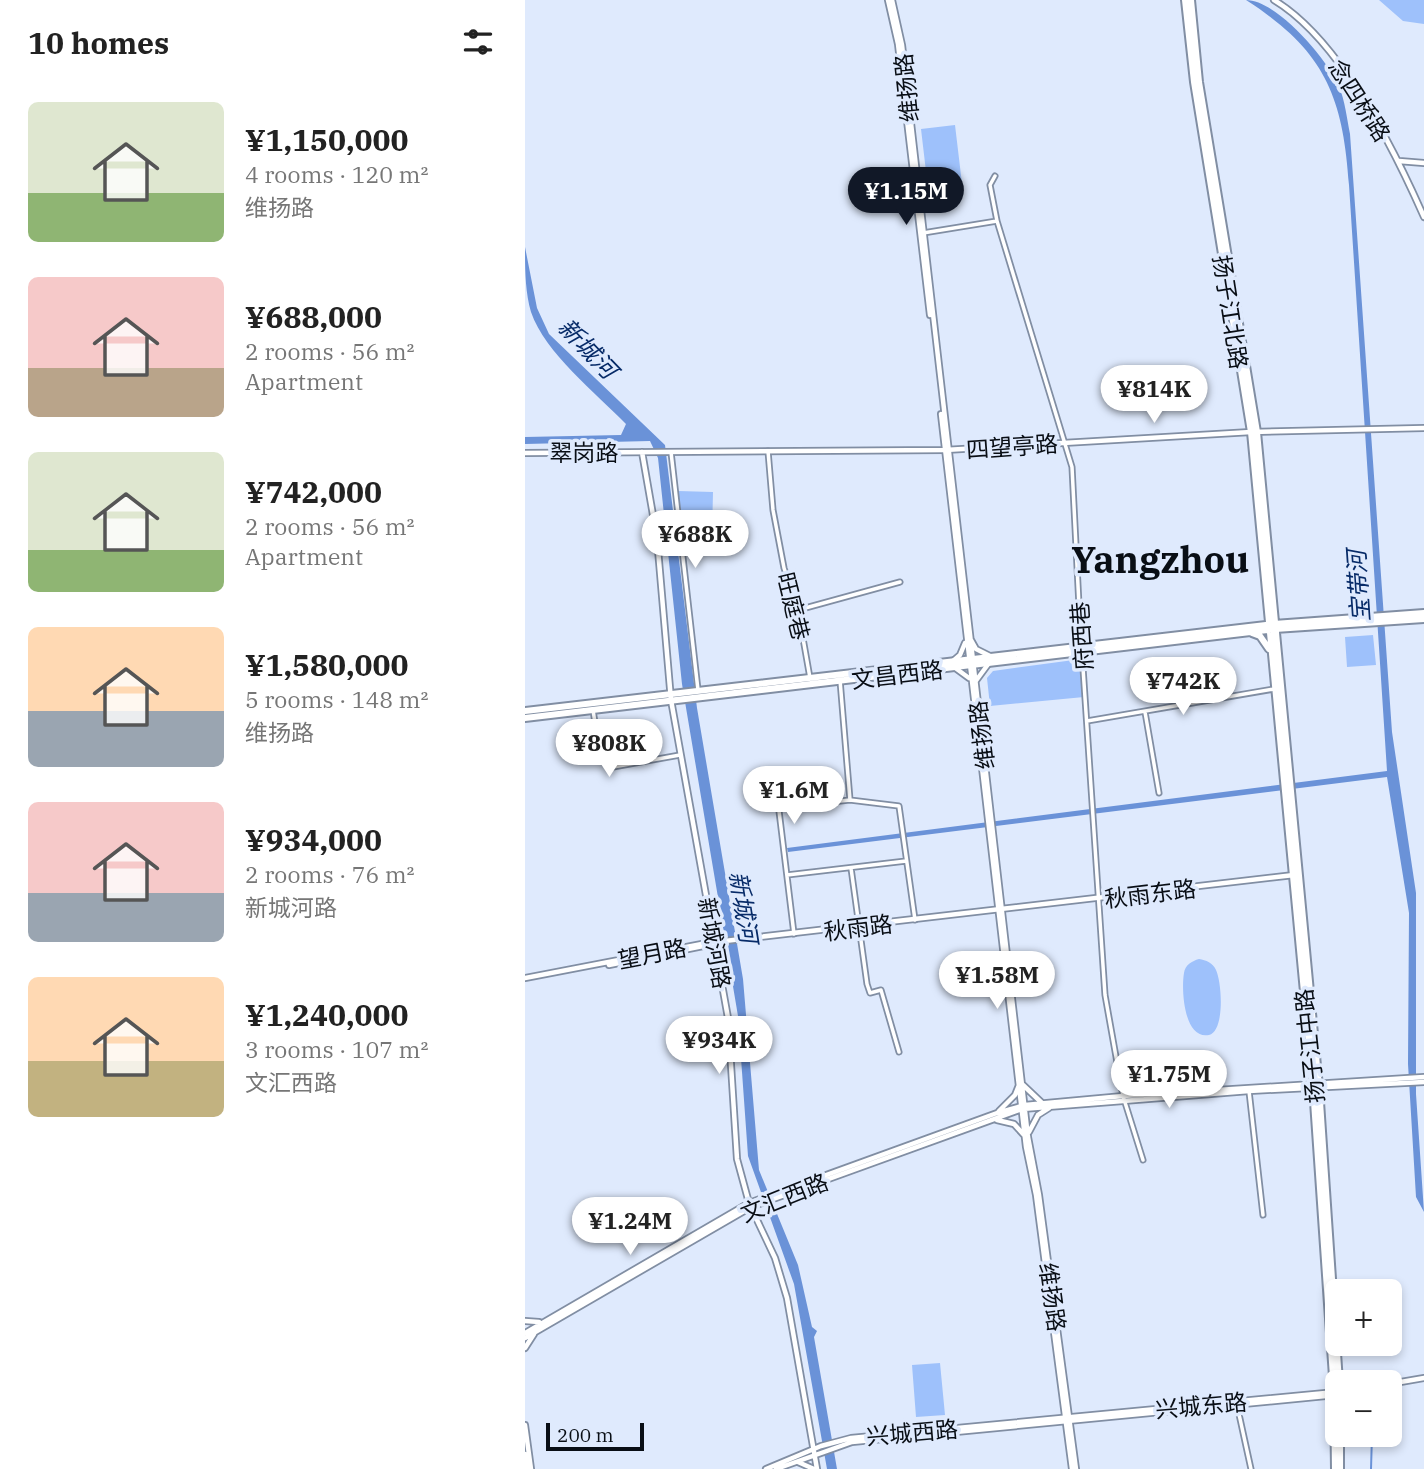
<!DOCTYPE html>
<meta charset="utf-8">
<style>
:root{--surface:#fff;--page:#f6f6f6;--text:#222;--muted:#767676;--accent:#111827}
body{margin:0;font-family:"IBM Plex Serif","Noto Sans SC",serif;background:var(--page);color:var(--text);height:100vh;display:flex;flex-direction:column;font-size:26px;white-space:nowrap}
*{box-sizing:border-box;margin:0}
p{font-size:23px;color:var(--muted)}
.icon{flex:none;width:38px;height:38px;fill:none;stroke:currentColor;stroke-width:2;stroke-linecap:round;stroke-linejoin:round}
.map{position:relative;flex:1;overflow:hidden}
.side{display:flex;flex-direction:column;background:var(--surface);width:525px}
.side>*{flex:none}
.buttons{position:absolute;left:800px;top:1279px;display:grid;gap:14px}
.buttons a{display:grid;place-items:center;width:77px;height:77px;border-radius:10px;background:var(--surface);box-shadow:0 4px 10px #0003;font-size:35px}
.scale{position:absolute;left:21px;bottom:18px;width:98px;box-sizing:border-box;padding-left:7px;border:4px solid #090e15;border-top:0;font-size:19px;line-height:24px;white-space:nowrap;color:#090e15;-webkit-text-stroke:5px #dfeafd;paint-order:stroke}
.price{position:absolute;translate:-50% -60px;padding:0 16px;border-radius:24px;background:#fff;color:#222;font-size:23px;line-height:46px;filter:drop-shadow(0 2px 4px #0008)}
.price::after{content:'';position:absolute;left:50%;top:42px;width:21px;height:16px;margin-left:-10px;background:inherit;clip-path:polygon(0 0,100% 0,50% 100%)}
.price.current{background:var(--accent);color:#fff}
ul{padding:0;list-style:none}
li{display:flex;align-items:center;gap:21px;height:175px;padding:0 28px}
li span{display:grid;place-items:center;flex:none;width:196px;height:140px;border-radius:10px;color:#555}
li>.icon{margin-inline-start:auto}
span .icon{width:84px;height:84px;fill:#fffc;stroke-width:1}
li b{font-size:30px}
h2{display:flex;justify-content:space-between;align-items:center;height:84px;padding:0 28px;font-size:30px}
main{display:flex;flex:1;min-height:0}
.map>svg:first-child{display:block}
.green{fill:#9ec1fb}
.water{fill:#6a92d8}
.lines{fill:none;stroke-linecap:round;stroke-linejoin:round}
.stream{stroke:#6a92d8;stroke-width:2}
.minor-casing{stroke:#818ea3;stroke-width:7}
.tertiary-casing{stroke:#818ea3;stroke-width:8}
.secondary-casing{stroke:#818ea3;stroke-width:8}
.primary-casing{stroke:#818ea3;stroke-width:10}
.minor{stroke:#fff;stroke-width:3.5}
.tertiary{stroke:#fff;stroke-width:4.5}
.secondary{stroke:#fff;stroke-width:4.5}
.primary{stroke:#fff;stroke-width:6}
.labels{text-anchor:middle;dominant-baseline:central;stroke-width:7;stroke-linejoin:round;paint-order:stroke}
.street-label{font-size:23px;fill:#090e15;stroke:#dfeafd}
.water-label{font-size:24px;font-style:italic;fill:#072b68;stroke:#dfeafd}
.town-label{font-size:37px;font-weight:bold;fill:#090e15;stroke:#dfeafd}
</style>
<main>
<section class="side">
<h2>10 homes<svg class="icon" aria-label="filters" viewBox="0 0 24 24"><path d="M4 7h16M4 17h16"/><circle cx="9" cy="7" r="2"/><circle cx="15" cy="17" r="2"/></svg></h2>
<ul>
<li><span style="background:linear-gradient(#dfe7d0 65%,#8fb573 0)"><svg class="icon" aria-label="home" viewBox="0 0 24 24"><path d="M3 11l9-7 9 7M6 9v11h12V9"/></svg></span><div><b>¥1,150,000</b><p>4 rooms · 120 m²</p><p>维扬路</p></div></li>
<li><span style="background:linear-gradient(#f6c9c9 65%,#b9a48a 0)"><svg class="icon" aria-label="home" viewBox="0 0 24 24"><path d="M3 11l9-7 9 7M6 9v11h12V9"/></svg></span><div><b>¥688,000</b><p>2 rooms · 56 m²</p><p>Apartment</p></div></li>
<li><span style="background:linear-gradient(#dfe7d0 70%,#8fb573 0)"><svg class="icon" aria-label="home" viewBox="0 0 24 24"><path d="M3 11l9-7 9 7M6 9v11h12V9"/></svg></span><div><b>¥742,000</b><p>2 rooms · 56 m²</p><p>Apartment</p></div></li>
<li><span style="background:linear-gradient(#ffd9b3 60%,#9aa5b1 0)"><svg class="icon" aria-label="home" viewBox="0 0 24 24"><path d="M3 11l9-7 9 7M6 9v11h12V9"/></svg></span><div><b>¥1,580,000</b><p>5 rooms · 148 m²</p><p>维扬路</p></div></li>
<li><span style="background:linear-gradient(#f6c9c9 65%,#9aa5b1 0)"><svg class="icon" aria-label="home" viewBox="0 0 24 24"><path d="M3 11l9-7 9 7M6 9v11h12V9"/></svg></span><div><b>¥934,000</b><p>2 rooms · 76 m²</p><p>新城河路</p></div></li>
<li><span style="background:linear-gradient(#ffd9b3 60%,#c2b280 0)"><svg class="icon" aria-label="home" viewBox="0 0 24 24"><path d="M3 11l9-7 9 7M6 9v11h12V9"/></svg></span><div><b>¥1,240,000</b><p>3 rooms · 107 m²</p><p>文汇西路</p></div></li>
</ul>
</section>
<div class="map">
<svg width="899" height="1469" viewBox="0 0 899 1469">
<rect width="100%" height="100%" fill="#dfeafd"/>
<path class="green" d="M854 0H899V24L878 21Z
M430 125 438 192 404 197 396 129Z
M153 491 188 492 187 535H158Z
M848 635 851 665 822 667 820 637Z
M556 659 559 697 465 706 462 678 468 671Z
M674 959C681 960 688 963 691 970 697 983 700 1031 684 1035 659 1040 656 990 659 973 660 965 667 961 674 959Z
M415 1363 420 1415 391 1417 387 1365Z"/>
<path class="water" d="M721 0C752 0 802 59 814 86 820 101 822 119 825 134L867 732 891 893V1094L899 1212 891 1197 883 1064 884 913 862 777 263 852 262 848 862 771 824 185C818 95 799 50 721 0Z
M0 247 12 308 24 334 140 445 172 708 218 979 234 1170 273 1265 287 1327 292 1331 289 1337 312 1469H302L269 1284 223 1156 213 1016 157 684 133 458 125 441 0 444V437L96 435 101 424C71 393 20 353 6 312 0 291 0 268 0 247Z"/>
<g class="lines">
<path class="stream" d="M846 1469 847 1435"/>
<defs>
<path id="minor" d="M472 221 547 467 556 645
M398 233 472 221 465 185 470 176
M243 451 248 510 259 568 273 610 285 678
M146 452 173 690
M273 610 375 582
M557 653 580 995 598 1096 618 1160
M315 680 325 800
M68 710C71 728 73 755 88 767L155 755
M620 712 634 793
M562 721 749 689
M326 868 342 984 345 993 356 990 374 1052
M262 875 381 861
M269 934 254 811 258 807 325 800 374 806 390 920
M205 1050 227 1047
M724 1091 738 1215
M712 1405 726 1469"/>
<path id="tertiary" d="M749 0C814 39 869 149 899 217
M874 161 899 163
M117 452 132 538 146 700 203 1018 212 1159 224 1203 250 1258 262 1298 292 1469
M0 453 420 450 726 432 899 428
M84 965 188 944
M0 978 182 943 769 875
M864 1384 899 1378
M273 1462 289 1469
M241 1469 296 1446 326 1438 811 1392
M251 1469 327 1442 811 1395"/>
<path id="secondary" d="M363 0 373 44 405 315
M367 0 377 45 503 1137 514 1195 551 1469
M416 414 501 1147 511 1195 547 1469
M446 640 451 649 465 656
M428 661 435 655 440 643
M429 667 444 678
M450 682 464 663
M498 1085 517 1103
M474 1111 490 1095 494 1085
M472 1120 489 1124 499 1135
M504 1132 513 1115 524 1108
M0 1321 14 1322
M0 1333 224 1203 472 1113 500 1105 598 1096 899 1077
M0 1338 226 1207 497 1109 724 1091 899 1082
M0 1348 9 1334
M0 1425 6 1469
M0 1454 2 1469"/>
<path id="primary" d="M660 0 669 82 726 432 788 1087 809 1391 810 1469
M666 0 674 82 732 432 794 1087 814 1382
M727 633 735 636 744 649
M0 711 749 624 899 613
M0 718 750 629 899 619
M815 1469V1435"/>
</defs>
<use href="#minor" class="minor-casing"/>
<use href="#tertiary" class="tertiary-casing"/>
<use href="#secondary" class="secondary-casing"/>
<use href="#primary" class="primary-casing"/>
<use href="#minor" class="minor"/>
<use href="#tertiary" class="tertiary"/>
<use href="#secondary" class="secondary"/>
<use href="#primary" class="primary"/>
</g>
<g class="labels">
<g class="street-label">
<text transform="translate(381 88) rotate(-96)">维扬路</text>
<text transform="translate(835 100) rotate(57)">念四桥路</text>
<text transform="translate(706 312) rotate(81)">扬子江北路</text>
<text transform="translate(487 446) rotate(-4)">四望亭路</text>
<text x="59" y="452">翠岗路</text>
<text transform="translate(269 606) rotate(76)">旺庭巷</text>
<text transform="translate(556 636) rotate(-94)">府西巷</text>
<text transform="translate(372 674) rotate(-7)">文昌西路</text>
<text transform="translate(456 735) rotate(-97)">维扬路</text>
<text transform="translate(625 893) rotate(-7)">秋雨东路</text>
<text transform="translate(333 927) rotate(-7)">秋雨路</text>
<text transform="translate(190 943) rotate(80)">新城河路</text>
<text transform="translate(127 953) rotate(-11)">望月路</text>
<text transform="translate(784 1046) rotate(-96)">扬子江中路</text>
<text transform="translate(259 1197) rotate(-22)">文汇西路</text>
<text transform="translate(528 1297) rotate(82)">维扬路</text>
<text transform="translate(676 1405) rotate(-5)">兴城东路</text>
<text transform="translate(387 1432) rotate(-5)">兴城西路</text>
</g>
<g class="water-label">
<text transform="translate(63 348) rotate(46)">新城河</text>
<text transform="translate(833 586) rotate(-94)">宝带河</text>
<text transform="translate(219 907) rotate(81)">新城河</text>
</g>
<g class="town-label">
<text x="635" y="559">Yangzhou</text>
</g>
</g>
</svg>
<div class="buttons">
<a>+</a>
<a>−</a>
</div>
<div class="scale">200 m</div>
<b class="price current" style="left:381px;top:227px">¥1.15M</b>
<b class="price" style="left:629px;top:425px">¥814K</b>
<b class="price" style="left:170px;top:570px">¥688K</b>
<b class="price" style="left:658px;top:717px">¥742K</b>
<b class="price" style="left:84px;top:779px">¥808K</b>
<b class="price" style="left:269px;top:826px">¥1.6M</b>
<b class="price" style="left:472px;top:1011px">¥1.58M</b>
<b class="price" style="left:194px;top:1076px">¥934K</b>
<b class="price" style="left:644px;top:1110px">¥1.75M</b>
<b class="price" style="left:105px;top:1257px">¥1.24M</b>
</div>
</main>
